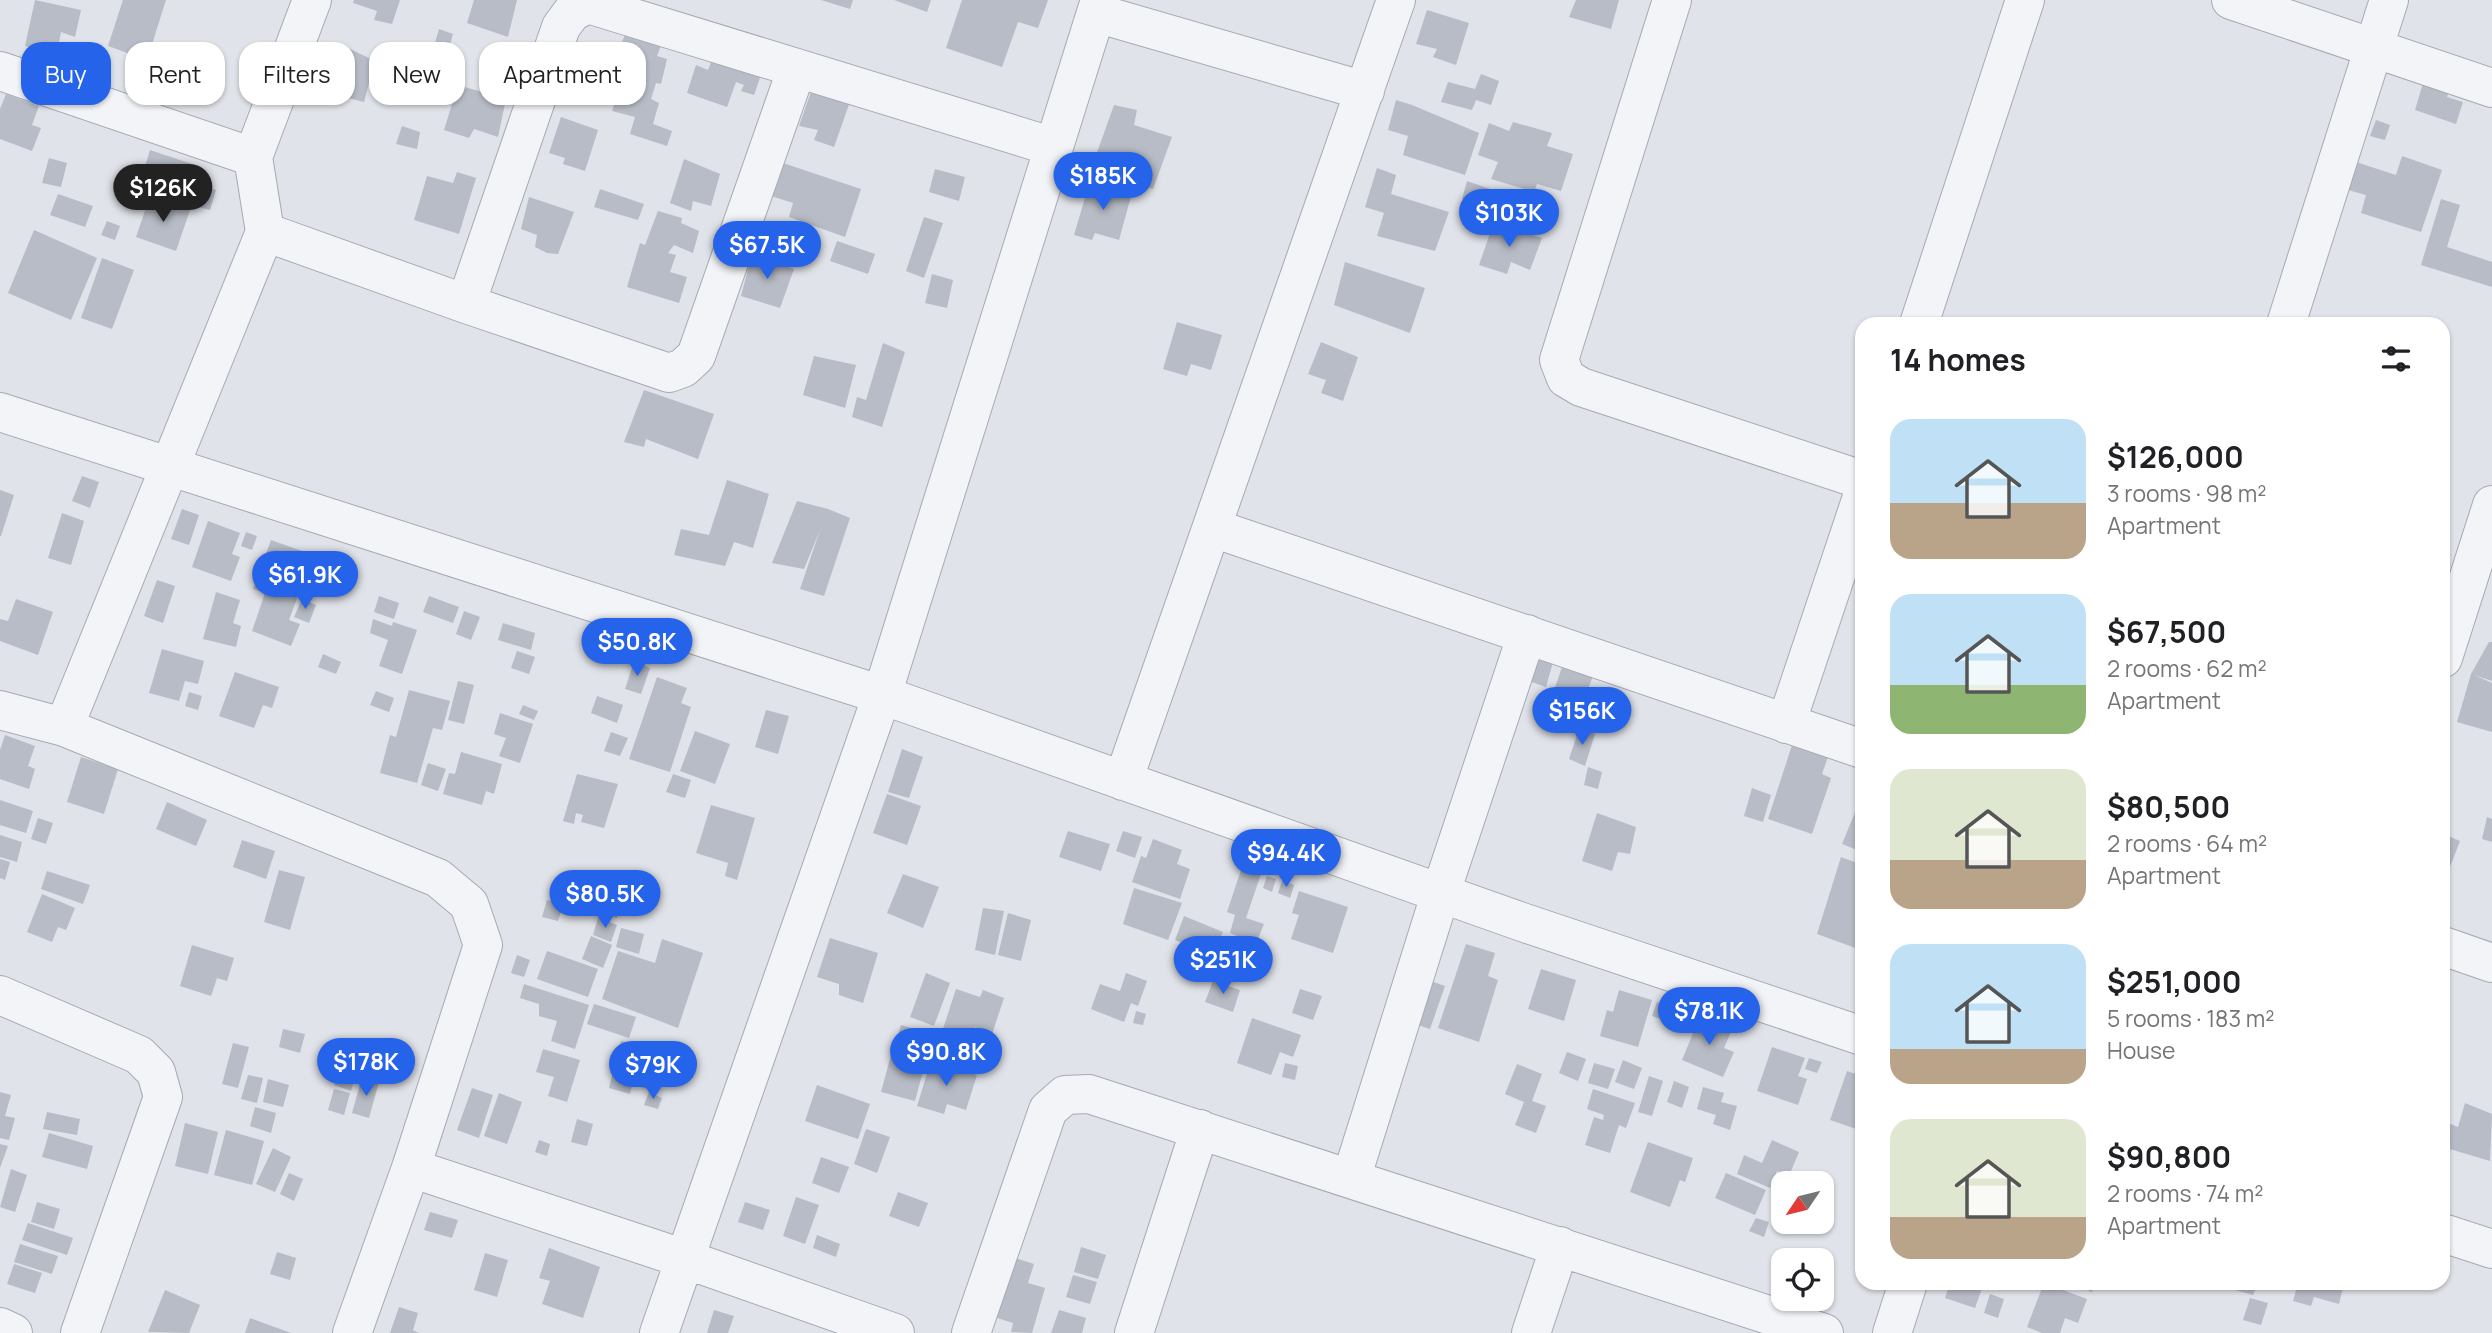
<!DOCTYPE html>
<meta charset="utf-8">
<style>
:root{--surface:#fff;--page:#f2f2f2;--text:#202124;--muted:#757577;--accent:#2563eb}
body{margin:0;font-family:Manrope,sans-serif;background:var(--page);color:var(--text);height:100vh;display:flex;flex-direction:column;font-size:26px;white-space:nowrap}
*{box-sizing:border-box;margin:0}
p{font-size:23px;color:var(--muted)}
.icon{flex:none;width:38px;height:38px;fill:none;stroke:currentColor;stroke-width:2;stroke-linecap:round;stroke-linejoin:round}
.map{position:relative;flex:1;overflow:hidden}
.details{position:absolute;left:1855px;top:317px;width:595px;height:973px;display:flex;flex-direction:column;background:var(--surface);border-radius:21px;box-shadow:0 2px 5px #0004}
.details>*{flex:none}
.top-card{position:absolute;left:21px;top:42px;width:665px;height:63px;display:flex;gap:14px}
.needle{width:46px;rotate:235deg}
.tools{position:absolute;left:1771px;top:1171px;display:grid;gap:14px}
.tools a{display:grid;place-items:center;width:63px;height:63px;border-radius:14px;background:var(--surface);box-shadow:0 2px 5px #0004;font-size:35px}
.price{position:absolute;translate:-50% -60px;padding:0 16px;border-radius:24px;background:var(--accent);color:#fff;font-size:23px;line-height:46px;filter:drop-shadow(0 2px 4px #0008)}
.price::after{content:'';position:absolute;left:50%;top:42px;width:21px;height:16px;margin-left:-10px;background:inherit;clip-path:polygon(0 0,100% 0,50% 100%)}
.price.on{background:#222;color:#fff}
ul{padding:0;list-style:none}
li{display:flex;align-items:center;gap:21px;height:175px;padding:0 35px}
li span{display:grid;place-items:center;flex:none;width:196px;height:140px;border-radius:21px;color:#555}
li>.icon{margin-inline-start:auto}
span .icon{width:84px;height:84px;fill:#fffc;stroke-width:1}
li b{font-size:30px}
h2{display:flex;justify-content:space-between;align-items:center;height:84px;padding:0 35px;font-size:30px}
.chip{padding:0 24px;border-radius:21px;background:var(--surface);box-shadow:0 2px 5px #0004;font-size:24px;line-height:63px}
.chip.on{background:var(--accent);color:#fff}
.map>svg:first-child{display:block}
.building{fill:#b7bcc6}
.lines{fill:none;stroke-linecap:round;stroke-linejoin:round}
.minor-casing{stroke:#a5aab3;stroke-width:40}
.minor{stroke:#f3f4f7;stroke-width:38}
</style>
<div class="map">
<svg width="2492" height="1333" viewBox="0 0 2492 1333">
<rect width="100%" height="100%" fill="#e0e3e9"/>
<path class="building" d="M35 0 81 10 75 37 61 32 56 56 25 46Z
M123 0H166L147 60 108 46Z
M354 0H400L392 24 374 20 377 11 353 3Z
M474 0H517L508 37 467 23Z
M821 0H853L850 9Z
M894 0H931L927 12Z
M962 0H1048L1038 28 1018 22 1002 67 946 48Z
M1576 0H1619L1611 29 1569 17Z
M1427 10 1469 23 1456 65 1433 57 1437 49 1416 44Z
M628 27 663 40 657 56 667 59 661 84 656 83 651 99 659 103 653 124 672 131 667 146 630 134 635 117 612 111 624 74 611 70Z
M439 29 453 34 447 55 433 50Z
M340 44 375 61 364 102 344 97 347 84 328 78Z
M411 45 429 50 423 66 406 61Z
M183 47 225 59 213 103 172 89Z
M715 52 763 69 754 95 741 91 744 85 736 82 727 107 687 93 696 65 708 70Z
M820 66 858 79 834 147 814 140 818 130 799 126Z
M2426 73 2452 81 2447 97 2463 102 2456 124 2415 110Z
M1481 74 1499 81 1491 105 1476 100 1472 110 1441 102 1448 82 1475 89Z
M458 85 506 99 498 137 474 129 469 138 444 130Z
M6 94 39 106 32 125 41 128 32 151 0 139V109Z
M1396 100 1412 105 1479 133 1465 175 1403 155 1408 136 1388 130Z
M1114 105 1137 110 1134 125 1172 137 1153 189 1090 172Z
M561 117 598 130 585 171 563 164 565 158 549 153Z
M2376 120 2390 125 2385 140 2370 136Z
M1513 122 1552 133 1547 146 1573 154 1561 191 1537 184 1534 192 1491 179 1498 162 1478 155 1489 123 1509 131Z
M402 126 420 132 417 149 396 144Z
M150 150 201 167 188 205 150 191 157 171 145 167Z
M2402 156 2442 170 2421 232 2361 213 2366 195 2348 190 2356 162 2396 175Z
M49 158 67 163 61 187 42 183Z
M684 159 720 174 711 206 693 201 691 211 670 203Z
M783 163 861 189 845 237 789 217 793 203 771 196Z
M1377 168 1396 175 1391 194 1449 212 1435 251 1377 236 1384 213 1365 207Z
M935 169 965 177 959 201 929 192Z
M457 172 476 178 459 234 414 220 427 176 453 183Z
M1090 181 1132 193 1119 240 1095 233 1092 240 1074 235Z
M1467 181 1493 190 1489 207 1462 199Z
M200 185 216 190 210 210 194 206Z
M600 189 644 204 638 220 594 207Z
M58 194 93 206 85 227 50 215Z
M150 196 190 210 176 251 136 237Z
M529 197 574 212 558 254 547 253 535 247 537 235 521 229Z
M2441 199 2460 205 2447 247 2492 262V287L2421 265Z
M658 211 682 218 681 223 699 231 693 253 674 245 668 253 676 255 670 272 687 277 679 303 627 287 640 243 645 245Z
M924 217 943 223 924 278 906 271Z
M107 221 120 226 115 240 101 235Z
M1494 222 1542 238 1530 270 1511 262 1507 274 1479 265Z
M34 230 97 258 71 320 8 293Z
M837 241 875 254 868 274 830 261Z
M752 254 794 269 780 308 741 296Z
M102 258 134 270 112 329 81 318Z
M1345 262 1425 288 1410 333 1334 305Z
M932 274 953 280 947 308 925 303Z
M1177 322 1222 335 1211 370 1191 364 1187 376 1163 369Z
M1321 342 1358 357 1343 401 1321 393 1326 380 1308 374Z
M883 343 905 352 882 427 852 417 857 397 866 400Z
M814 356 856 365 845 408 803 395Z
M644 390 714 414 698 459 646 439 644 447 624 442Z
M82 476 99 482 90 508 72 501Z
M727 480 769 494 753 548 734 542 725 566 674 555 681 529 709 535Z
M0 490 14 495 1 536H0Z
M797 501 828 509 850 518 824 596 800 589 820 530 804 569 772 563Z
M182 509 199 515 189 545 171 539Z
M62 513 84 521 71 565 48 558Z
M208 521 240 533 232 554 240 557 231 581 192 567Z
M246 532 257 536 252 550 241 546Z
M271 540 313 555 289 620 300 624 291 646 252 631 265 593 253 589Z
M320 558 334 564 329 576 316 571Z
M157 580 175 586 163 623 144 616Z
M216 592 240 600 233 623 241 626 236 647 203 639Z
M379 596 399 603 394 619 374 612Z
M429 596 459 607 453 623 423 612Z
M16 599 53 612 38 655 0 641V619L8 621Z
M302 599 316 605 309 623 294 617Z
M464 611 480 617 471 640 456 634Z
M373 619 392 626 393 622 417 630 402 674 379 666 388 640 370 633Z
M503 623 535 633 531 650 498 640Z
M2489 642H2492V681L2474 675 2492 683V732L2457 722 2471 674Z
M162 649 204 661 198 684 185 681 179 701 149 693Z
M517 651 535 657 529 674 511 668Z
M323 654 341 662 336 674 318 667Z
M1538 655 1553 662 1546 687 1529 681Z
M1564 661 1594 673 1586 695 1595 697 1588 724 1547 711Z
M634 662 650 668 641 694 625 689Z
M235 672 279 687 272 708 263 705 254 728 219 716Z
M657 677 687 688 681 703 691 707 670 772 629 759Z
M458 681 474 685 464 724 448 720Z
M409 690 450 701 442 730 433 728 417 783 380 773 390 735 396 737Z
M376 691 394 698 389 712 370 705Z
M189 692 202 696 198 710 185 706Z
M597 696 623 705 617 723 591 713Z
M523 705 538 711 534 720 519 714Z
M766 710 789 716 778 754 755 747Z
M500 713 533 724 520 763 499 756 506 738 494 734Z
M1579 729 1595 734 1585 766 1569 759Z
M695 731 730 744 715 784 680 771Z
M611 732 628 738 620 756 604 751Z
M5 735 35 746 28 766 35 769 29 789 0 779V750Z
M1793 742 1830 751 1822 774 1831 778 1812 834 1768 819Z
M902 749 923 757 909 798 888 792Z
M461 752 502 764 494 794 486 791 482 805 443 794 449 773 455 774Z
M81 757 118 769 104 814 67 802Z
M428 763 446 769 438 791 421 785Z
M1588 767 1602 772 1598 789 1584 785Z
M577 774 618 784 604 828 581 822 583 815 576 813 574 824 563 821Z
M673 774 691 780 685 798 666 792Z
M1752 788 1771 795 1763 822 1744 816Z
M887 794 921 806 907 845 873 833Z
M1862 795V852L1842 844Z
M0 800 33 811 26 833 0 825Z
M167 802 207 820 196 846 156 829Z
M711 805 755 818 737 880 725 876 728 863 696 853Z
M1597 813 1636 827 1630 854 1618 852 1612 871 1582 861Z
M2487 817 2492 819V842L2482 839Z
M38 818 53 823 46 844 31 839Z
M1068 831 1110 844 1101 871 1059 857Z
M1123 831 1142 837 1135 858 1116 851Z
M2443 834 2460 841 2443 885Z
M0 835 22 842 17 862 0 857Z
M1153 839 1182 850 1177 864 1190 869 1180 899 1132 882 1141 856 1146 858Z
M242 840 275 851 266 879 233 867Z
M1841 857 1862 865 1861 950 1817 934Z
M0 859 10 862 5 880 0 878Z
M1242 867 1261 874 1246 918 1264 924 1256 944 1230 933 1235 915 1227 912Z
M279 870 305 877 290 930 264 922Z
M47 871 90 885 83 904 41 889Z
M592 872 627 884 617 918 582 907Z
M903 874 939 887 923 928 887 913Z
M1267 876 1276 879 1272 892 1263 888Z
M1282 881 1294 885 1290 898 1278 893Z
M1134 888 1182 903 1168 940 1123 924Z
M1299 891 1348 907 1333 953 1291 939 1299 915 1292 913Z
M42 894 75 908 66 930 58 927 52 942 27 932Z
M547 900 563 905 558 921 542 917Z
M983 908 1004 911 995 955 975 950Z
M1008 913 1031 920 1021 961 998 955Z
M1184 916 1223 932 1213 954 1175 940Z
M598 918 617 925 611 942 593 935Z
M621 928 644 934 639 954 616 947Z
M591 936 612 945 603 968 582 959Z
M830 938 878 953 863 1003 839 995V984L817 977Z
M662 939 703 953 678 1028 602 999 618 951 655 963Z
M1466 944 1495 953 1488 976 1498 980 1479 1042 1438 1028Z
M192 945 234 958 227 981 217 978 211 996 180 986Z
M1254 950 1271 955 1266 972 1250 967Z
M547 951 598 969 588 997 537 979Z
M517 955 530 960 524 977 511 973Z
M1541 969 1576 980 1564 1021 1528 1009Z
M926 973 950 983 934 1026 910 1017Z
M1126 973 1147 981 1138 1006 1131 1003 1124 1022 1091 1009 1100 984 1120 991Z
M1425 979 1445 986 1430 1029 1409 1022Z
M1213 981 1240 990 1233 1012 1205 1002Z
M524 984 589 1005 575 1049 551 1041 557 1021 539 1016V1004L520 998Z
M956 989 980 997 983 990 1004 998 992 1034 975 1027 970 1041 942 1032Z
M1300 989 1322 996 1313 1020 1292 1013Z
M1619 990 1652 1000 1638 1047 1600 1036 1607 1010 1613 1012Z
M1657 1002 1671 1007 1666 1021 1652 1016Z
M594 1004 636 1017 629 1038 587 1024Z
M1136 1011 1146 1014 1143 1025 1133 1023Z
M1700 1016 1732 1029 1724 1048 1734 1052 1723 1077 1682 1060Z
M1252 1018 1301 1035 1293 1057 1280 1052 1271 1075 1237 1063Z
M901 1025 922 1031 917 1048 896 1042Z
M283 1029 305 1034 300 1053 279 1047Z
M621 1041 642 1046 630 1094 609 1088Z
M233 1043 249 1047 238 1088 222 1084Z
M648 1047 669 1053 658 1092 637 1086Z
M1772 1047 1805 1058 1798 1076 1807 1079 1798 1105 1757 1091Z
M543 1049 580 1060 567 1102 548 1096 554 1077 536 1072Z
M1567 1052 1586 1059 1578 1081 1559 1073Z
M891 1055 925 1064 915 1101 881 1092Z
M1809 1058 1822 1062 1817 1073 1805 1069Z
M1623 1060 1642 1068 1634 1089 1615 1082Z
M931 1061 977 1075 966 1110 947 1104 944 1114 917 1106Z
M1285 1063 1298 1066 1295 1080 1282 1077Z
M1594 1063 1615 1069 1608 1089 1588 1083Z
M1517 1064 1542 1074 1532 1101 1546 1106 1536 1133 1515 1125 1524 1102 1505 1094Z
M340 1066 357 1071 351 1091 334 1085Z
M1847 1071 1862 1076V1131L1830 1120Z
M248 1075 263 1078 257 1103 241 1099Z
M1649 1076 1663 1081 1652 1116 1638 1112Z
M362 1077 379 1082 369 1118 352 1113Z
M268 1079 289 1085 283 1107 263 1102Z
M1674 1081 1689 1087 1682 1108 1667 1102Z
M817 1085 870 1104 858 1139 805 1121Z
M1703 1087 1724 1093 1721 1102 1737 1106 1730 1130 1713 1124 1716 1115 1697 1109Z
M472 1088 493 1095 479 1138 457 1130Z
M334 1089 350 1093 344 1115 328 1110Z
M1593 1089 1635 1103 1626 1128 1619 1125 1610 1153 1585 1145 1594 1117 1603 1120 1604 1115 1587 1109Z
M0 1092 11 1095 5 1116 15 1118 9 1140 0 1138Z
M649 1092 662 1098 658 1109 644 1105Z
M499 1093 522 1102 507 1144 484 1136Z
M2465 1103 2492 1114 2490 1161 2443 1147V1121L2458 1127Z
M255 1107 276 1113 271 1133 250 1126Z
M47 1112 80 1119 77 1135 43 1129Z
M577 1119 593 1124 587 1146 571 1142Z
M185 1123 218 1132 208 1174 175 1166Z
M866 1129 890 1137 877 1173 854 1164Z
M226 1130 264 1141 252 1185 214 1175Z
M49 1133 93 1146 87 1169 42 1157Z
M539 1140 550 1144 547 1156 535 1152Z
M1772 1140 1799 1152 1789 1176 1777 1171 1770 1188 1737 1174 1744 1155 1762 1163Z
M1648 1142 1693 1158 1685 1182 1680 1180 1670 1207 1630 1192Z
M0 1144 8 1146 0 1168Z
M273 1148 291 1157 275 1192 256 1184Z
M821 1157 849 1167 839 1193 812 1183Z
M11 1169 27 1175 15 1212 0 1207Z
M289 1173 303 1179 294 1201 280 1194Z
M1726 1173 1766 1190 1755 1215 1715 1198Z
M898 1192 928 1203 919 1227 889 1216Z
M796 1197 819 1205 805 1244 783 1236Z
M37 1202 60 1209 54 1229 31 1222Z
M745 1202 770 1210 763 1230 738 1222Z
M430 1212 458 1220 452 1238 424 1230Z
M1756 1218 1769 1222 1764 1237 1749 1231Z
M28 1223 73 1238 67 1255 22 1240Z
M817 1235 840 1244 836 1257 813 1248Z
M20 1244 58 1256 52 1274 14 1262Z
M1081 1247 1106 1255 1098 1279 1074 1272Z
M549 1248 600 1267 583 1318 542 1304 550 1281 539 1278Z
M277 1252 296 1258 290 1280 270 1274Z
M485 1253 508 1260 497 1297 474 1290Z
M1009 1256 1034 1264 1028 1283 1045 1288 1032 1333 1011 1332 1013 1323 991 1316Z
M14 1264 42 1273 35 1293 7 1284Z
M1073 1275 1097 1282 1090 1304 1066 1297Z
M1950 1283H1984L1975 1308 1945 1298Z
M2044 1283 2087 1299 2078 1323 2065 1318 2060 1333H2042L2027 1327Z
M2069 1283H2095L2092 1292Z
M2210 1283H2258L2253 1295Z
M2298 1283H2344L2339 1304 2314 1297 2311 1306 2293 1301Z
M165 1290 200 1305 189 1333 148 1332Z
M1990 1294 2004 1299 1998 1318 1984 1313Z
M2250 1298 2268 1303 2261 1325 2243 1320Z
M399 1307 418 1313 413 1330 419 1333H390Z
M714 1310 734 1316 728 1333H707Z
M1059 1310 1086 1318 1082 1333H1051Z
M250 1318 291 1333H245Z"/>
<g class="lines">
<defs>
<path id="minor" d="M1672 0 1559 360 1566 378 1581 387 1862 480
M2231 0 2492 88
M1096 13 1365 91
M0 71 253 157
M265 232 466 304 669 373 683 368 696 356 797 68
M466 304 561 27 572 12 588 4 1054 147
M1919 324 2025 0
M2286 324 2389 0
M0 412 882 695 1522 922 1862 1036
M1213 528 1862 749
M2443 658 2492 505
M0 710 64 727 438 878 469 904 483 945 411 1168 352 1333
M1786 724 1862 497
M64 727 265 232 253 157 312 0
M1123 781 1396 0
M2443 946 2492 963
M0 995 139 1055 156 1072 163 1097 80 1333
M411 1168 685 1259 895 1333
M1351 1179 1441 892 1527 634
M2443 1233 2492 1249
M0 1327 13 1333
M659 1333 882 695 1100 0
M971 1333 1048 1110 1065 1095 1089 1094 1824 1333
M1134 1333 1200 1129
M1531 1333 1560 1246
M1892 1333 1908 1283"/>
</defs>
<use href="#minor" class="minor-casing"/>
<use href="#minor" class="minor"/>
</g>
</svg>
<div class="tools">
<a><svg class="needle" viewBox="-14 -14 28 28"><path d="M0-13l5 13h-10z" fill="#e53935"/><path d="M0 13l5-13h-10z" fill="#757577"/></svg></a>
<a><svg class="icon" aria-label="locate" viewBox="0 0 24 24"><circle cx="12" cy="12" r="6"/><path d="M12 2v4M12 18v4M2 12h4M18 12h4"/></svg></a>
</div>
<b class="price" style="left:1103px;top:212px">$185K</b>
<b class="price on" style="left:163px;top:224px">$126K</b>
<b class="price" style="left:1509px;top:249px">$103K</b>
<b class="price" style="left:767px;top:281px">$67.5K</b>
<b class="price" style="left:305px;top:611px">$61.9K</b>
<b class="price" style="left:637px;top:678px">$50.8K</b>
<b class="price" style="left:1582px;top:747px">$156K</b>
<b class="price" style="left:1286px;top:889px">$94.4K</b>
<b class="price" style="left:605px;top:930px">$80.5K</b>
<b class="price" style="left:1223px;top:996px">$251K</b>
<b class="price" style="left:1709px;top:1047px">$78.1K</b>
<b class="price" style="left:946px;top:1088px">$90.8K</b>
<b class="price" style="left:366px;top:1098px">$178K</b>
<b class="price" style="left:653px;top:1101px">$79K</b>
<div class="top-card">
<a class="chip on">Buy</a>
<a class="chip">Rent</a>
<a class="chip">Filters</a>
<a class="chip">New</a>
<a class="chip">Apartment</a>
</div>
<section class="details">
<h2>14 homes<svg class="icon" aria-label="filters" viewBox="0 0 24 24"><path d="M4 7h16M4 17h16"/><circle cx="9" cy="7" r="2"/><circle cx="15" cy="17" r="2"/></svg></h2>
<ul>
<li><span style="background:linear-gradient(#bfe0f5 60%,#b9a48a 0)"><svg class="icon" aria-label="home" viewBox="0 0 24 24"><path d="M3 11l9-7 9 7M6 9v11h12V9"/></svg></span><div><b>$126,000</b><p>3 rooms · 98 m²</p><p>Apartment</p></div></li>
<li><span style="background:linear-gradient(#bfe0f5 65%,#8fb573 0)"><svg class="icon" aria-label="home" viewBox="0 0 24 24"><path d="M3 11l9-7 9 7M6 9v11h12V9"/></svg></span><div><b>$67,500</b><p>2 rooms · 62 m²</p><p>Apartment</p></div></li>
<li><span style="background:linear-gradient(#dfe7d0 65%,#b9a48a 0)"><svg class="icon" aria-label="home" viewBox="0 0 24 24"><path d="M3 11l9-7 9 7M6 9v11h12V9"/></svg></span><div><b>$80,500</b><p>2 rooms · 64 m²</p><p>Apartment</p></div></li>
<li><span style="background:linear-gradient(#bfe0f5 75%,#b9a48a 0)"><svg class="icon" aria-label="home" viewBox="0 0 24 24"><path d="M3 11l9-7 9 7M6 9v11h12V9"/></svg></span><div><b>$251,000</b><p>5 rooms · 183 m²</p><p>House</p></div></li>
<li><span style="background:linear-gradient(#dfe7d0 70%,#b9a48a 0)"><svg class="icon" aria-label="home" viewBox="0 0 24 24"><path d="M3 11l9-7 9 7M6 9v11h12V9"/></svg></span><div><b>$90,800</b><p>2 rooms · 74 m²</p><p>Apartment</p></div></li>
</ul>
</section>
</div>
